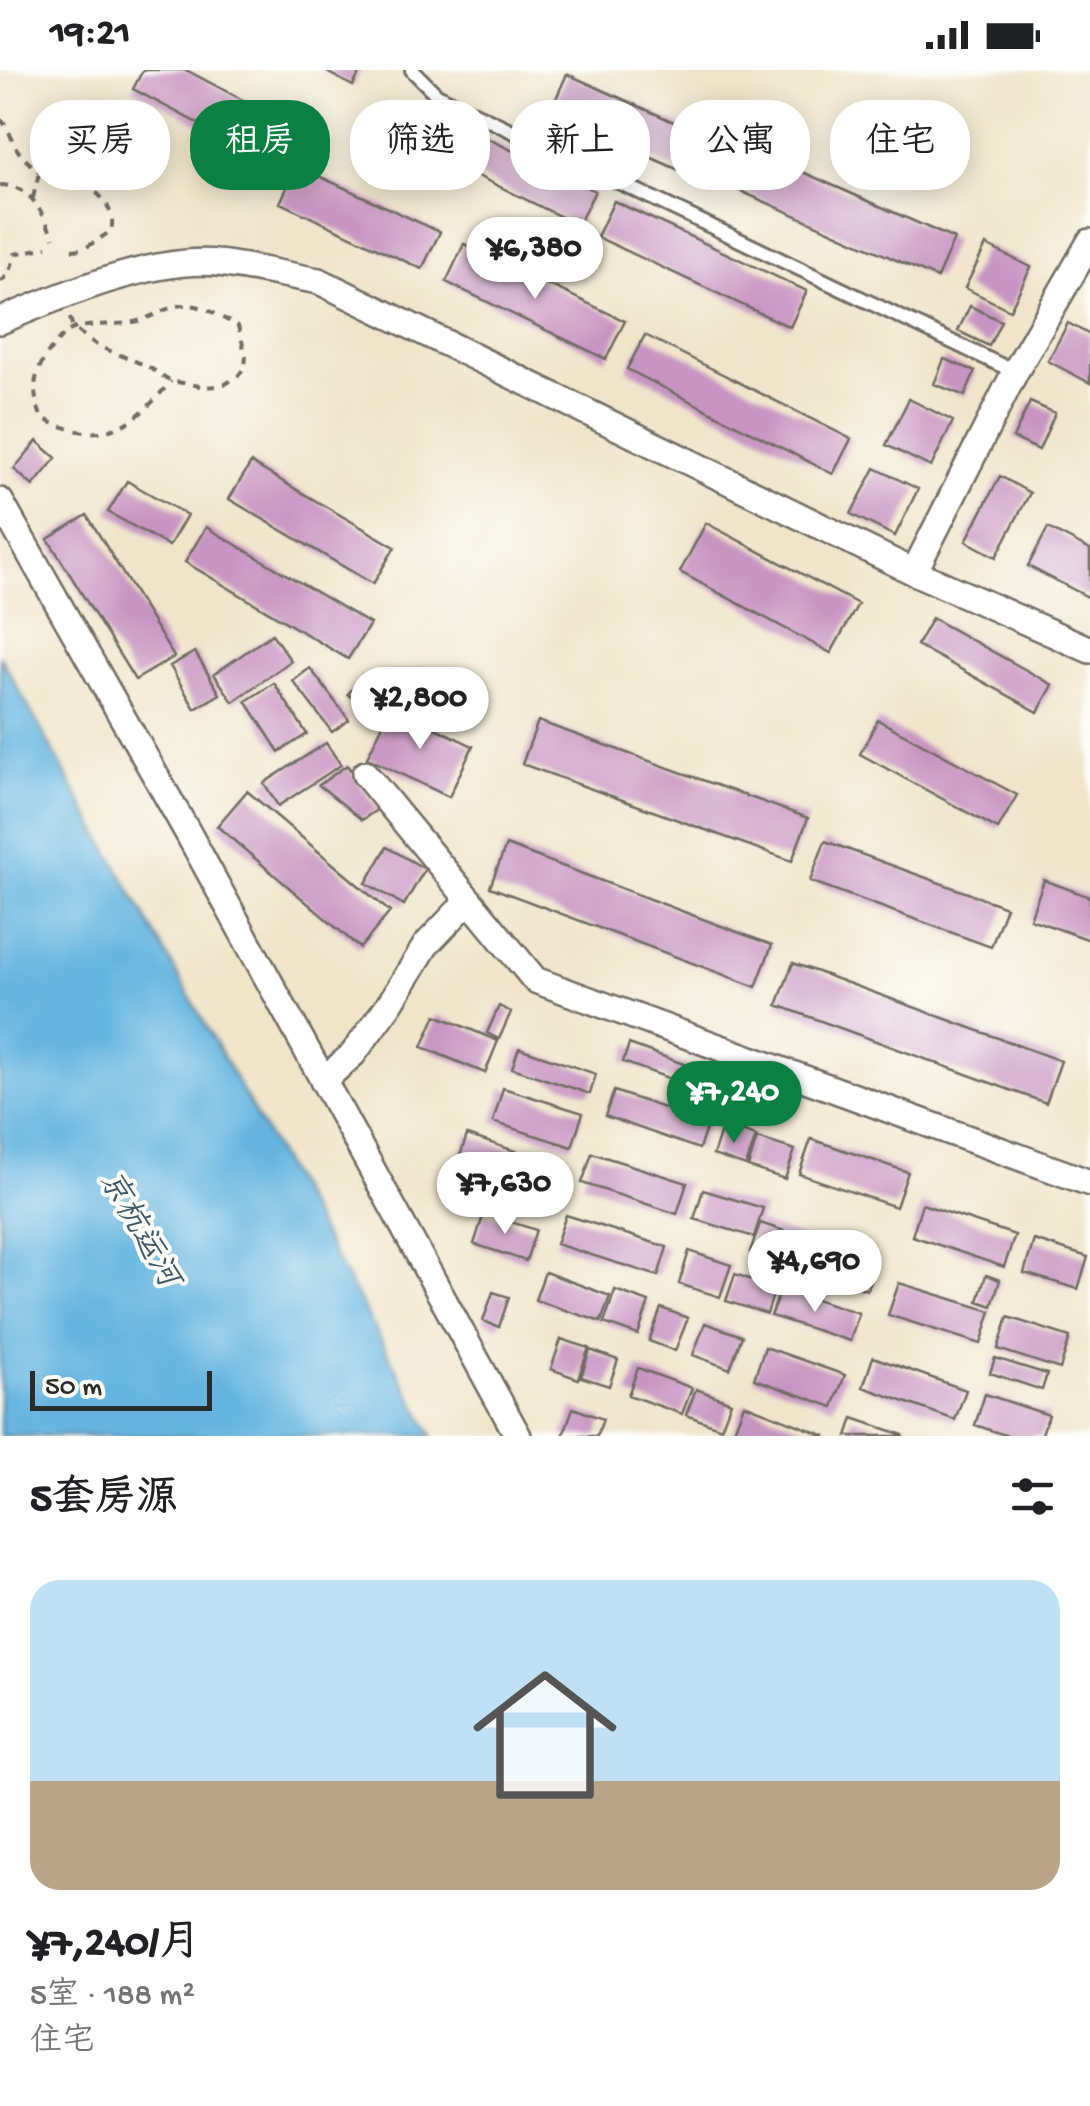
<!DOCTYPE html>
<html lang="zh">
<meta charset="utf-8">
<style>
:root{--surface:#fff;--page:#f2f2f2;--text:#202124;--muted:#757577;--accent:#0b8043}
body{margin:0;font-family:"Gochi Hand","LXGW WenKai TC",sans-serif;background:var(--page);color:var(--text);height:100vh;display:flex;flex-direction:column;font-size:38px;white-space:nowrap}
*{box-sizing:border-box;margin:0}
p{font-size:32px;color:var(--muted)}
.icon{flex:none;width:55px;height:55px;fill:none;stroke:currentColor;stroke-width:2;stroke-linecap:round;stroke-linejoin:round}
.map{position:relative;height:1366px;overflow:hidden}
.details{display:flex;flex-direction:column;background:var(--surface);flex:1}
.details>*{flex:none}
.hud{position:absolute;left:30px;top:30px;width:1030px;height:90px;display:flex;gap:20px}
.scale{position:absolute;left:30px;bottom:25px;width:182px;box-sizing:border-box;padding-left:10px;border:5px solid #2b2b2b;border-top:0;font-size:28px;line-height:35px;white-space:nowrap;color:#2b2b2b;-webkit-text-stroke:8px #fdfcf7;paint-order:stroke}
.price{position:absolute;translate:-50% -85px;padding:0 22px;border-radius:35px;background:#fff;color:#222;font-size:32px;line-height:65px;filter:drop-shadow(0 2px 5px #0008)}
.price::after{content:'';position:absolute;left:50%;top:60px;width:30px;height:22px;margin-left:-15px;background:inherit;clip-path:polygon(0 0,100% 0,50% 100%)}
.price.current{background:var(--accent);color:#fff}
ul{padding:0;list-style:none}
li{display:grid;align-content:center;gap:20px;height:530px;padding:0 30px}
li span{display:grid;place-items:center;height:310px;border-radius:30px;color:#555}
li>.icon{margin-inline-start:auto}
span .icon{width:180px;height:180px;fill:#fffc;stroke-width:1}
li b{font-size:42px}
h2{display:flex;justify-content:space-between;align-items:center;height:120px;padding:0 30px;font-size:42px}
.pill{padding:0 35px;border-radius:40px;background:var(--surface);box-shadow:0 5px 25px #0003;font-size:35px;line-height:90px}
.pill.current{background:var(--accent);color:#fff}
.status{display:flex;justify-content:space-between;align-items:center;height:70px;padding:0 50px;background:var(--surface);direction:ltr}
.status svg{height:28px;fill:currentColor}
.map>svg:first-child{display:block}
.water{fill:#65b5e0;stroke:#487086;stroke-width:2.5}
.building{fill:#c795c2}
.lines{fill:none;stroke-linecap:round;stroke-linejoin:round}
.lane-casing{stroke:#706c63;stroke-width:18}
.street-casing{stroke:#706c63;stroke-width:30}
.path{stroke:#706c63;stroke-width:4;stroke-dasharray:8 8;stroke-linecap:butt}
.lane{stroke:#fff;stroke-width:12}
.street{stroke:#fff;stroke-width:25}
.labels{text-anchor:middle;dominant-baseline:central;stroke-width:8;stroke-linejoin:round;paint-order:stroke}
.water-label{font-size:32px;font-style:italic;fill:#3f5b6a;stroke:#fdfcf7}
</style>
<div class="status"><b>19:21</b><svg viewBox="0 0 49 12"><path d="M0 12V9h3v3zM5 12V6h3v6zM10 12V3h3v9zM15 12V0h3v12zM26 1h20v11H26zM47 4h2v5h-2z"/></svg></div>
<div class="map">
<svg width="1090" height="1366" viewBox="0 0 1090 1366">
<rect width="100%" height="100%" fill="#fdfcf7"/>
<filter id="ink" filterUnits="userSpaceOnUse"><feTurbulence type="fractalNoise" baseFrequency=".01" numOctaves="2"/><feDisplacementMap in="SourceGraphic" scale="20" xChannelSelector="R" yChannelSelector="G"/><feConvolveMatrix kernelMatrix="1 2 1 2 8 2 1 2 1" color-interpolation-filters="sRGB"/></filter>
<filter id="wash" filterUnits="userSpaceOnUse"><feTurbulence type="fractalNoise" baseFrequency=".0048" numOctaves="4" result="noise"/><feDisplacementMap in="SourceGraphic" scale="40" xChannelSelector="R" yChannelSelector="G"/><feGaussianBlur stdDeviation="2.25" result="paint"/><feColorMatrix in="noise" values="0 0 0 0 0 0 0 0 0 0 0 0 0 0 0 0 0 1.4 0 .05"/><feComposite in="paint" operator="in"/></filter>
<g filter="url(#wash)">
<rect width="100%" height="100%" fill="#f0e5ca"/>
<path class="water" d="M0 586 376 1261 433 1366H0Z"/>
<g id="blocks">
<path class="building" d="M143 0H186L271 45 252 82 133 19Z
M323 0H361L353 16Z
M567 4 727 76 710 114 550 42Z
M423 37 595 121 578 155 406 71Z
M753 80 954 169 937 208 736 119Z
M297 96 440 162 422 199 280 133Z
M614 131 807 221 790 257 597 167Z
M464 174 625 251 606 289 446 212Z
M986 175 1031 197 1010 240 965 218Z
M970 236 1001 251 989 276 958 261Z
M1068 253 1090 265V313L1048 291Z
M645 265 851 369 833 404 627 299Z
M944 289 975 301 965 326 934 314Z
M909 329 953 351 931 397 886 375Z
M1030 332 1055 343 1039 380 1013 368Z
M37 371 56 388 33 416 14 399Z
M251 393 395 477 373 514 229 429Z
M875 398 918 419 895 466 851 444Z
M1000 406 1030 423 996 487 966 471Z
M127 411 187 445 169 476 108 442Z
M87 445 174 587 135 610 48 469Z
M706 453 858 534 831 583 680 502Z
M206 457 370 554 348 589 185 492Z
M1048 458 1090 480V523L1088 527 1028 496Z
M932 548 1053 615 1038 642 917 575Z
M272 564 291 591 233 632 214 604Z
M195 582 220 624 195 639 170 596Z
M310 598 349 650 332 662 293 611Z
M367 603 389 623 370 643 348 624Z
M274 613 307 664 279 682 246 631Z
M391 637 473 676 449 727 367 688Z
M878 650 1017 725 998 759 860 684Z
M538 651 808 748 792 791 522 694Z
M326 673 341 695 278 736 264 713Z
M347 695 378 739 362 750 319 715Z
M247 721 390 842 360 878 217 756Z
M825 771 1006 837 991 877 810 811Z
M506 775 772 875 756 917 490 817Z
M387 777 425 799 404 835 366 813Z
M1044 810 1090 827V870L1030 849Z
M793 893 1061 991 1046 1033 777 935Z
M499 936 511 942 499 969 487 963Z
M436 945 498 971 485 1003 422 977Z
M629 974 722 1008 707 1051 693 1045 702 1020 623 992Z
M519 978 596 1004 590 1024 512 998Z
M503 1018 583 1043 572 1077 493 1052Z
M614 1021 708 1053 699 1079 605 1046Z
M723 1055 756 1066 746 1096 713 1085Z
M467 1065 524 1084 512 1123 454 1104Z
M757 1068 795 1080 785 1109 748 1097Z
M811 1069 908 1102 896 1137 799 1104Z
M592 1083 687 1113 677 1144 582 1113Z
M523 1096 552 1105 543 1131 514 1122Z
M703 1120 763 1138 754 1167 694 1149Z
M922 1134 1015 1165 1004 1197 912 1166Z
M484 1143 536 1160 526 1191 474 1174Z
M566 1145 667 1177 658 1206 556 1174Z
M760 1153 876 1191 867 1220 750 1182Z
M1034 1170 1088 1187 1078 1219 1024 1203Z
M689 1181 731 1195 720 1227 679 1214Z
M545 1202 610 1226 601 1252 535 1230Z
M735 1204 775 1218 767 1244 726 1231Z
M986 1205 1000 1210 992 1236 978 1231Z
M899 1213 991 1241 981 1274 888 1245Z
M781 1218 859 1243 850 1271 771 1246Z
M615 1220 649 1232 638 1265 604 1253Z
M493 1222 509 1227 499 1257 483 1251Z
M661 1238 688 1248 675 1281 649 1271Z
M1008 1247 1070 1267 1060 1299 998 1279Z
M705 1253 742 1266 730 1299 693 1285Z
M561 1269 589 1278 578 1309 551 1299Z
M765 1277 845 1305 833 1337 754 1309Z
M590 1280 618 1290 609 1316 581 1307Z
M873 1287 966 1320 955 1350 863 1317Z
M995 1288 1047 1304 1042 1320 990 1303Z
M638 1298 692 1318 682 1344 628 1325Z
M696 1319 731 1332 721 1358 686 1345Z
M985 1324 1049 1345 1041 1366H1008L975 1355Z
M744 1334 826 1366H732Z
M573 1338 603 1349 597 1366H563Z
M853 1348 903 1365V1366H847Z"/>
</g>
</g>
<g filter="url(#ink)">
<use href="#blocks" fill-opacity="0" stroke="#706c63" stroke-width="2.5"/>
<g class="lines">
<defs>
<path id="lane" d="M412 0 437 25 1015 302"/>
<path id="street" d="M1090 172 1015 302 914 502 1090 580
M0 251C59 226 154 186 218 193 252 197 285 205 319 211L914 502
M0 431 188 763 518 1366
M365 704 535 910 1090 1113
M323 1011 353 984 391 932 426 875 469 830"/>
</defs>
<use href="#lane" class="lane-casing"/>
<use href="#street" class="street-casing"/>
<path class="path" d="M0 49C11 59 11 72 19 82 23 88 31 94 36 99 52 113 70 109 87 117 104 124 116 145 111 161L84 179 71 180
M0 115C33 116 41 142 54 168
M33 128 39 103
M0 211 3 210 10 202 15 184 47 177
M70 248 73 258 98 276 147 296 171 311 206 317 224 315 238 306 245 297 246 286 238 256C225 250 210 239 196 236 174 231 157 246 138 251 118 256 96 253 76 258 69 260 63 265 58 271 36 295 28 317 42 348 103 378 131 359 171 311"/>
<use href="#lane" class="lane"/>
<use href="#street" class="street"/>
</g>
</g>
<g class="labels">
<g class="water-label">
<text transform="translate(137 1160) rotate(60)">京杭运河</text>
</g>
</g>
</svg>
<div class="scale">50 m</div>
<b class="price" style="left:535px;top:232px">¥6,380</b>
<b class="price" style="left:420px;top:682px">¥2,800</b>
<b class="price current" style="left:734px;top:1076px">¥7,240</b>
<b class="price" style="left:505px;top:1167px">¥7,630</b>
<b class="price" style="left:815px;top:1245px">¥4,690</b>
<div class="hud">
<a class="pill">买房</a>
<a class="pill current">租房</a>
<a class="pill">筛选</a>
<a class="pill">新上</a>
<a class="pill">公寓</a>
<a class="pill">住宅</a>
</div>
</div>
<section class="details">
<h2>5套房源<svg class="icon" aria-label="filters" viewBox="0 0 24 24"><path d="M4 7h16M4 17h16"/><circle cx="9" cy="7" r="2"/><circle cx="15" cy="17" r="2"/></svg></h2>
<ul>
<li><span style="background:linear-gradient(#bfe0f5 65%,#b9a48a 0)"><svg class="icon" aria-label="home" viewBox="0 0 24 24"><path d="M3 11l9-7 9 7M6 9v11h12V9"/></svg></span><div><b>¥7,240/月</b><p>5室 · 188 m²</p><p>住宅</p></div></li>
</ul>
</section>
